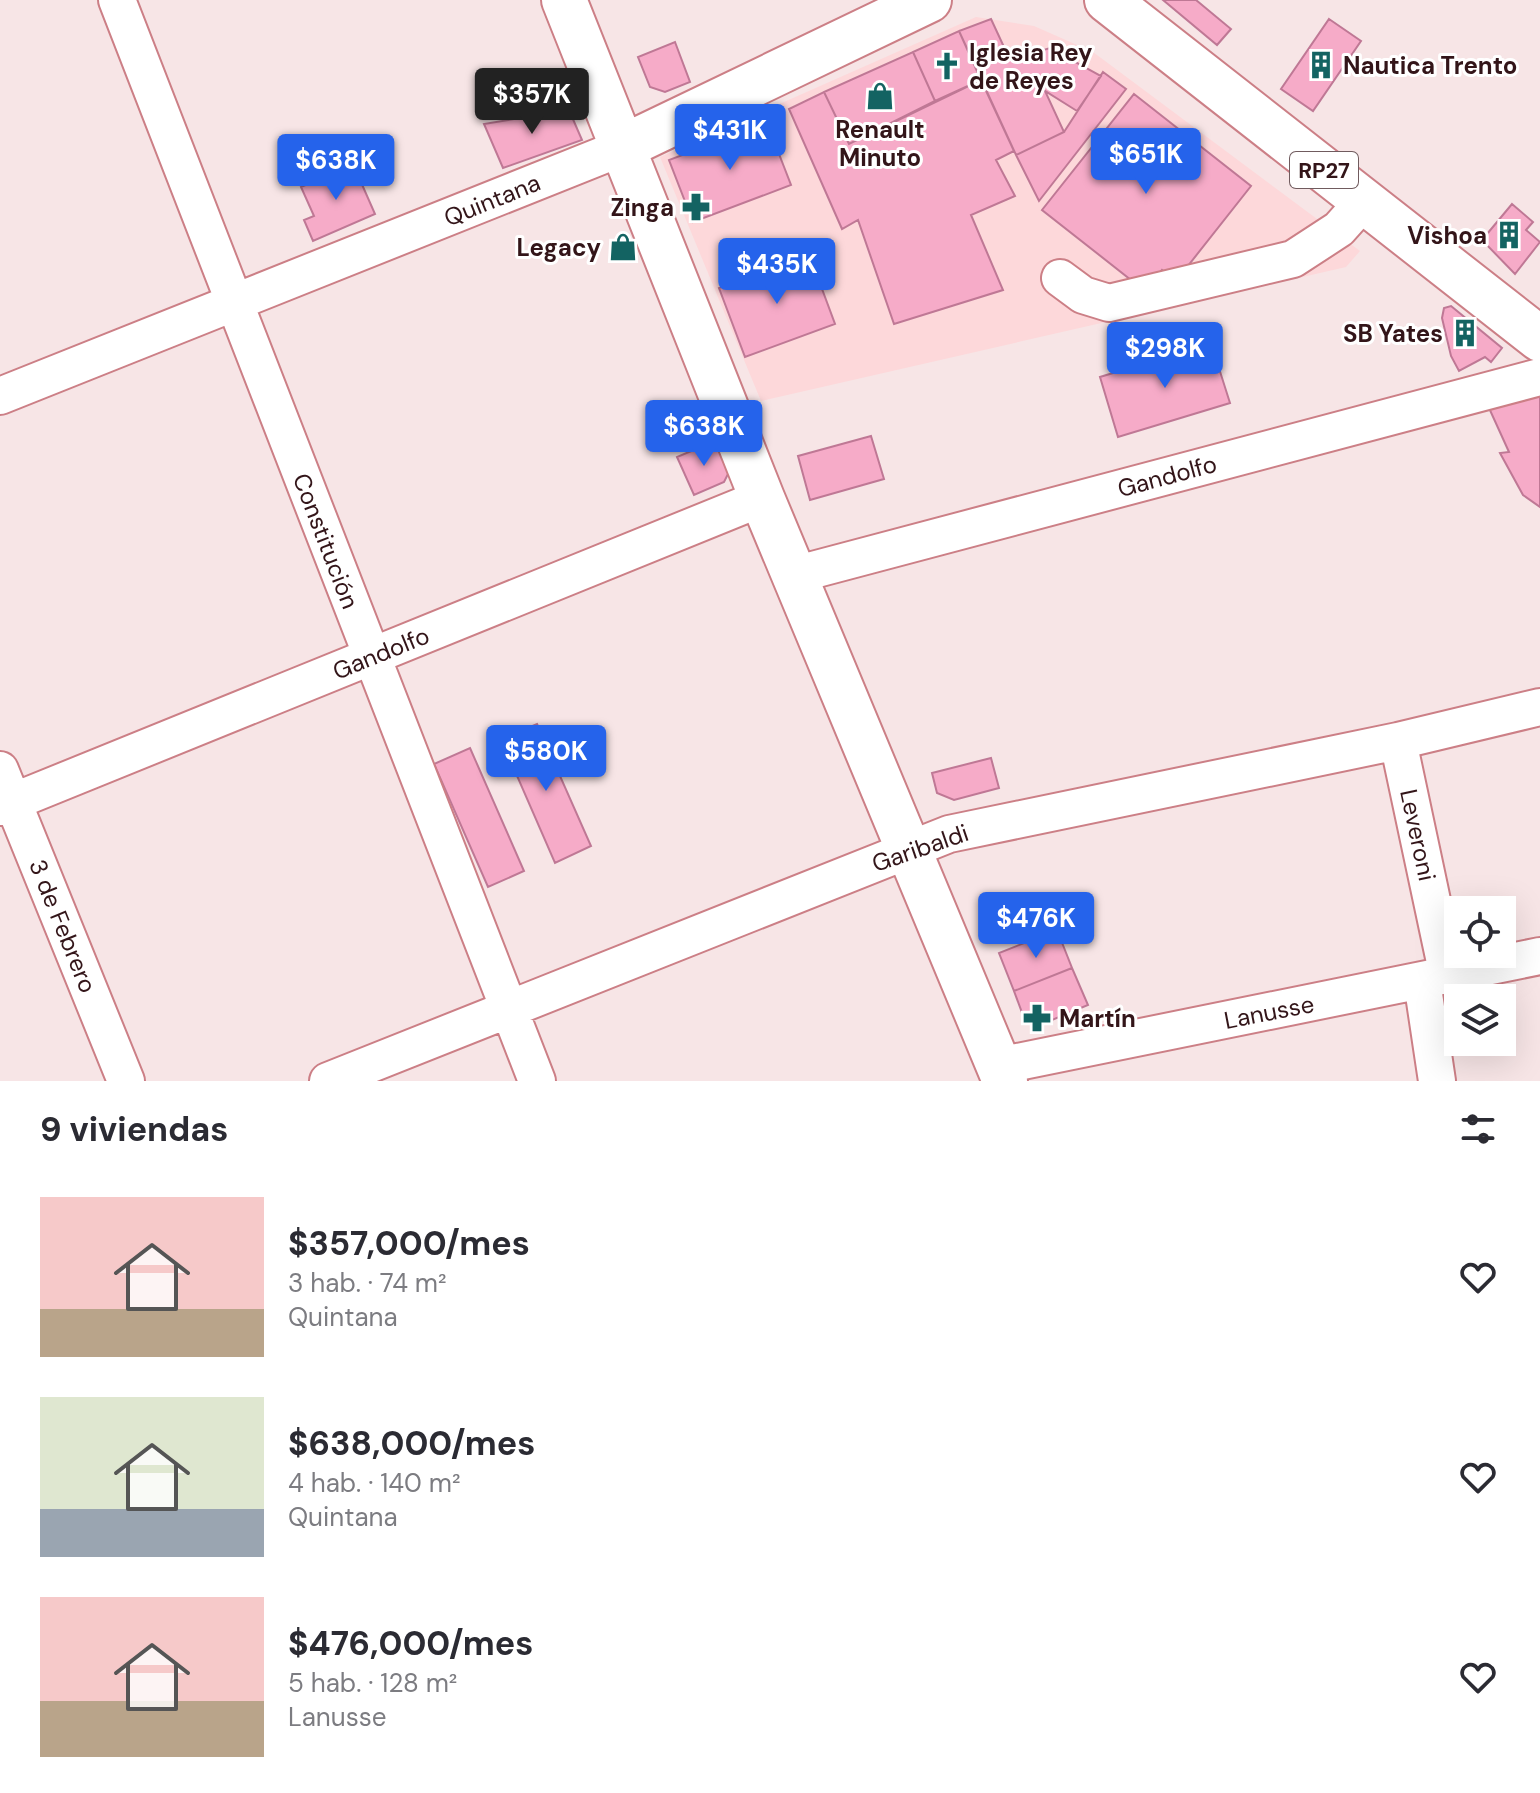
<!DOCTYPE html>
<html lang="es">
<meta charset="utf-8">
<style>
:root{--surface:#fff;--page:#f2f2f3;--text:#2b2b33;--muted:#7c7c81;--accent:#2563eb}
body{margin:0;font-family:"DM Sans",sans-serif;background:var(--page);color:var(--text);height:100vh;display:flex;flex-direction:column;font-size:30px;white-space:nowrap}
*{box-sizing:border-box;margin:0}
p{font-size:26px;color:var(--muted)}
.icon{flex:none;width:44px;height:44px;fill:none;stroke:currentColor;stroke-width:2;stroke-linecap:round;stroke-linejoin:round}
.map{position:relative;height:1081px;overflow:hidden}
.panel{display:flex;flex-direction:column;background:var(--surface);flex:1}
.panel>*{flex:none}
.fabs{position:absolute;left:1444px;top:896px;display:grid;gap:16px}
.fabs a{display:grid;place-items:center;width:72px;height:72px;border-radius:0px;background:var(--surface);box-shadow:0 8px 32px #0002;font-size:40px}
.price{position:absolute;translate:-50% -68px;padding:0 18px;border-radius:8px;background:var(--accent);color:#fff;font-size:26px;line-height:52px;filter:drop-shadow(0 2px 4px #0008)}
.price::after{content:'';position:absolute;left:50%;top:48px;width:24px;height:18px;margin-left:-12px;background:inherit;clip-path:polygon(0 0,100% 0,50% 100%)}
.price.selected{background:#222;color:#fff}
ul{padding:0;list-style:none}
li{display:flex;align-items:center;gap:24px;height:200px;padding:0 40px}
li span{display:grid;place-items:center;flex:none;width:224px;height:160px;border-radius:0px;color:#555}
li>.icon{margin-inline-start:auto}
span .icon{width:96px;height:96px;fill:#fffc;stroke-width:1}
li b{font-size:34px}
h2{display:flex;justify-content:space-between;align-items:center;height:96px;padding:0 40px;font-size:34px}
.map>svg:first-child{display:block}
.built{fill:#fdd8da}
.building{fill:#f6abc8;stroke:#bf7895;stroke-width:2}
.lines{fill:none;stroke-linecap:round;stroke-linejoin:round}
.minor-casing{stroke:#cc7f86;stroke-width:40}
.major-casing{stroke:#cc7f86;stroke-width:48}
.minor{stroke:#fff;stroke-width:36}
.major{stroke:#fff;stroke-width:44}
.labels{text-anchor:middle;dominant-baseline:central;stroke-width:6;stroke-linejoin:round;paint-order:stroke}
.shield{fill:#fff;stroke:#705b5e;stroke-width:2}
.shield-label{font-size:22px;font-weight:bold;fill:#331519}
.poi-label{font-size:24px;font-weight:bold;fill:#331519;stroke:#fff;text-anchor:end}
.street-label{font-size:24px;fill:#331519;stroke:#fff}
</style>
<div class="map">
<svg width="1540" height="1081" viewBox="0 0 1540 1081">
<rect width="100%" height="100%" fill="#f7e5e6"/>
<path class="built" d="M976 17 1034 26 1093 52 1360 251 1346 267 761 401 660 157Z"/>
<path class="building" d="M1163 0H1196L1231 29 1217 45Z
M991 19 1010 60 1050 48 1101 76 1077 111 1045 91 1064 132 1016 155 959 31Z
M1329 19 1361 41 1313 111 1281 89Z
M959 31 981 80 935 101 913 52Z
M675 42 690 82 665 92 650 87 638 57Z
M913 52 935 101 849 144 824 92Z
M1103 72 1126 89 1039 201 1016 155 1064 132Z
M981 80 1014 151 996 160 1015 196 971 215 1003 290 894 324 858 220 842 229 789 109 824 92 849 144Z
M1134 94 1251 186 1176 281 1162 270 1145 291 1042 210Z
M569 110 582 140 503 168 484 124Z
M767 123 791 185 693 222 669 160Z
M353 164 375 214 313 241 304 220 314 216 301 187Z
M1512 204 1533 222 1526 230 1540 242 1515 274 1482 240Z
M809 254 835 324 745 357 719 288Z
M1451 306 1502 348 1491 362 1485 357 1459 371 1451 356 1442 318 1444 308Z
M1211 343 1230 403 1118 437 1100 377Z
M1540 387V507L1523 495 1500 453 1509 452 1489 408Z
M871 436 884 479 810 500 798 456Z
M715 441 729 472 724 482 694 495 677 457Z
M537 724 591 846 555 863 501 739Z
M470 748 524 871 488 887 434 764Z
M991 758 999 788 954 800 937 793 932 773Z
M1057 930 1072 968 1014 991 999 953Z
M1072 968 1088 1005 1040 1025 1024 1018 1014 991Z"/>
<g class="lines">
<defs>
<path id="minor" d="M117 0 537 1081
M1060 278 1083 295 1109 303 1293 259 1339 229 1364 201
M0 396 621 148
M794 575 1540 377
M1398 741 1448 976
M0 770 126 1081
M0 807 762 498
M1422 981 1437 1081
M998 1066 1540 956
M328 1081 949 834 1398 741 1540 707"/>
<path id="major" d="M564 0 762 498 1005 1081
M1107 0 1540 339
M621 148 929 0"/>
</defs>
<use href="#minor" class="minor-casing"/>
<use href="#major" class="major-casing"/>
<use href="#minor" class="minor"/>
<use href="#major" class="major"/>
</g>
<defs>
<symbol id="building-bare" viewBox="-9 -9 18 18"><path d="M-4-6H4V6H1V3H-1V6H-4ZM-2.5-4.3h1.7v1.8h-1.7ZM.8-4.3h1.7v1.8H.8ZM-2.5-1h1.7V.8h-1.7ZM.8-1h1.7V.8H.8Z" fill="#136362" stroke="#fff" stroke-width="2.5" paint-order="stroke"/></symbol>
<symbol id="church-bare" viewBox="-9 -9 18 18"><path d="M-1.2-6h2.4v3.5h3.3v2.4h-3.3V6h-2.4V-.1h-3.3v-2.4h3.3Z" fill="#136362" stroke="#fff" stroke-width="2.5" paint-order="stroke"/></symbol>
<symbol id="shop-bare" viewBox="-9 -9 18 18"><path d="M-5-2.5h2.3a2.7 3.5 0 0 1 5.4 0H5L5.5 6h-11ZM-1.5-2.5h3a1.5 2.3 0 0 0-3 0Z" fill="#136362" stroke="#fff" stroke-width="2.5" paint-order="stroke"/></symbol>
<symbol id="pharmacy-bare" viewBox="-9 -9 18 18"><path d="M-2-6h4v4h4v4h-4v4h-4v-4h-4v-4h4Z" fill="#136362" stroke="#fff" stroke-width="2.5" paint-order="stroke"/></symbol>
</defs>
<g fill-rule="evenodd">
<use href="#building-bare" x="1301" y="45" width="40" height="40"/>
<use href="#church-bare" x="927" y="46" width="40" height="40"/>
<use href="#shop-bare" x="860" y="76" width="40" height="40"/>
<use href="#pharmacy-bare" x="676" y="187" width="40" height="40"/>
<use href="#building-bare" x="1489" y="215" width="40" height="40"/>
<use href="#shop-bare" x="603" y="227" width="40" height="40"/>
<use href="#building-bare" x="1445" y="313" width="40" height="40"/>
<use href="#pharmacy-bare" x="1017" y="998" width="40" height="40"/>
</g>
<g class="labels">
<rect class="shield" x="1290" y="152" width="68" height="36" rx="6"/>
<g class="shield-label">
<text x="1324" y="170">RP27</text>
</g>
<g class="poi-label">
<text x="969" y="52" text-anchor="start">Iglesia Rey<tspan x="969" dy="28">de Reyes</tspan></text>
<text x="1343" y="65" text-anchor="start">Nautica Trento</text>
<text x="880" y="129" text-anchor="middle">Renault<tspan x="880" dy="28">Minuto</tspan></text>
<text x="674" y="207">Zinga</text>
<text x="1487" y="235">Vishoa</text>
<text x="601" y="247">Legacy</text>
<text x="1443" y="333">SB Yates</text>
<text x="1059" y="1018" text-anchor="start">Martín</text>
</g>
<g class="street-label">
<text transform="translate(492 200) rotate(-22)">Quintana</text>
<text transform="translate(1167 476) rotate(-15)">Gandolfo</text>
<text transform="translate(326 541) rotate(69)">Constitución</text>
<text transform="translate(381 653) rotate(-22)">Gandolfo</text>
<text transform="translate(1418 835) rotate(78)">Leveroni</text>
<text transform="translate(920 848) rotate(-19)">Garibaldi</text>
<text transform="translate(63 926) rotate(68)">3 de Febrero</text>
<text transform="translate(1269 1012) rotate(-11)">Lanusse</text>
</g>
</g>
</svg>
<div class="fabs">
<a><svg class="icon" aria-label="locate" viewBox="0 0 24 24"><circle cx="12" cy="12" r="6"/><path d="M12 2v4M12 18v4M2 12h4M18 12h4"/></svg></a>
<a><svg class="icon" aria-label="layers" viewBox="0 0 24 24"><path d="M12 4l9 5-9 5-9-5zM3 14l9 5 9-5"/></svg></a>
</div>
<b class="price selected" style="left:532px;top:136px">$357K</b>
<b class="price" style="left:730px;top:172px">$431K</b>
<b class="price" style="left:1146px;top:196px">$651K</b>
<b class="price" style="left:336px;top:202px">$638K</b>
<b class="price" style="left:777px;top:306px">$435K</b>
<b class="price" style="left:1165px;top:390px">$298K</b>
<b class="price" style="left:704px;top:468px">$638K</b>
<b class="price" style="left:546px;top:793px">$580K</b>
<b class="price" style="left:1036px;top:960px">$476K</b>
</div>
<section class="panel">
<h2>9 viviendas<svg class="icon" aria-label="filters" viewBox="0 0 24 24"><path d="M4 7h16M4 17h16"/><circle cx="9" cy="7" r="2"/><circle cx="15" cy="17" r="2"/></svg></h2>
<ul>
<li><span style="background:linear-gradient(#f6c9c9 70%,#b9a48a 0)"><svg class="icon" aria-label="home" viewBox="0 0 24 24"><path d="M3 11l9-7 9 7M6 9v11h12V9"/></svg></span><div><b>$357,000/mes</b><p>3 hab. · 74 m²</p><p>Quintana</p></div><svg class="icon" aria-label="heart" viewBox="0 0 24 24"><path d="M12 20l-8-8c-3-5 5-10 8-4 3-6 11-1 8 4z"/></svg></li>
<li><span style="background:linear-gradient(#dfe7d0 70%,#9aa5b1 0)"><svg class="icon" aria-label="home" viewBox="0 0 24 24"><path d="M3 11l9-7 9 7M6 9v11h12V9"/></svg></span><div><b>$638,000/mes</b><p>4 hab. · 140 m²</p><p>Quintana</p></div><svg class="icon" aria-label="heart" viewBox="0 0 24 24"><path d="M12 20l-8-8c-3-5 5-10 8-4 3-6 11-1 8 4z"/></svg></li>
<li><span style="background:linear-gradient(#f6c9c9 65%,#b9a48a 0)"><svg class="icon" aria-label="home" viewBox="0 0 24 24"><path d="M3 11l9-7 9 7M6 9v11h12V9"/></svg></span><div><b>$476,000/mes</b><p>5 hab. · 128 m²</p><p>Lanusse</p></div><svg class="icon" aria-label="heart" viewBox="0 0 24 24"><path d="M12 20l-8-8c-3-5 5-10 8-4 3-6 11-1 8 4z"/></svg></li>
</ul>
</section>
